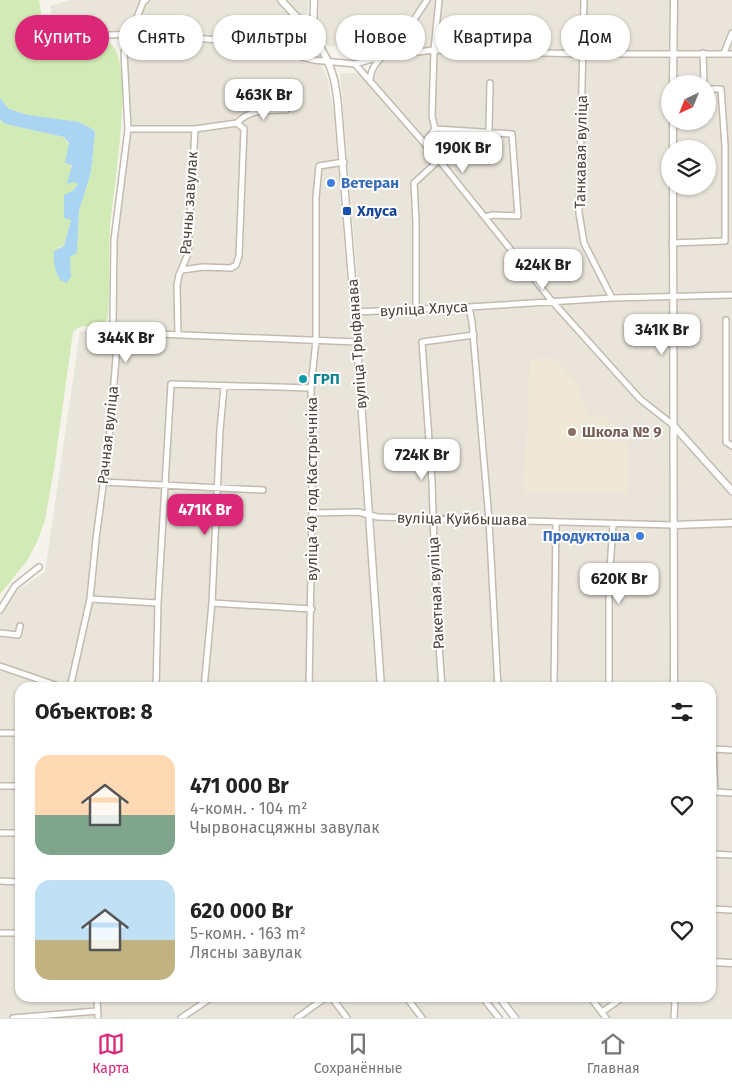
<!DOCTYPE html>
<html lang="ru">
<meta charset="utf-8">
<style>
:root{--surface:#fff;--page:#f6f6f6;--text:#222;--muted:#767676;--line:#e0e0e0;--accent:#db2777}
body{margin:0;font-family:"Fira Sans",sans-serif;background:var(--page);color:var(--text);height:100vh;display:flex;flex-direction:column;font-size:19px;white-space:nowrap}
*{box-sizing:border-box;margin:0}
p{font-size:16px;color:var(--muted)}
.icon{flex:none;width:28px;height:28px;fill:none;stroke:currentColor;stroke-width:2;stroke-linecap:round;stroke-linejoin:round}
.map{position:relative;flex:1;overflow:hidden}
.side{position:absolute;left:15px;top:682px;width:701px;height:320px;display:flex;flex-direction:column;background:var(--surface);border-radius:15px;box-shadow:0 1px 4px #0004}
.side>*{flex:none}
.banner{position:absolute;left:15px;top:15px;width:702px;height:45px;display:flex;gap:10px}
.needle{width:32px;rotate:223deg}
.tools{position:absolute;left:661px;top:75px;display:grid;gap:10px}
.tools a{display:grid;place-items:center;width:55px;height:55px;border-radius:50%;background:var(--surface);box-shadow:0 1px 4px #0004;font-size:25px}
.price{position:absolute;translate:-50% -42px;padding:0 11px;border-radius:10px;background:#fff;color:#222;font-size:16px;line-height:32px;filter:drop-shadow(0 1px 2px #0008)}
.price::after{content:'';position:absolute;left:50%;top:30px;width:15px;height:11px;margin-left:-8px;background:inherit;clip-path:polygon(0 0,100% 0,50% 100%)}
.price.on{background:var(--accent);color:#fff}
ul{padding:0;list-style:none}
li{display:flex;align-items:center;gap:15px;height:125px;padding:0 20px}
li span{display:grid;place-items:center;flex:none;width:140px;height:100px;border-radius:15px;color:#555}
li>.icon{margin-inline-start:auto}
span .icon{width:60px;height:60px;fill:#fffc;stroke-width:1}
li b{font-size:21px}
h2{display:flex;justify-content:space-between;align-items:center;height:60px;padding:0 20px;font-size:21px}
.chip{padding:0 18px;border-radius:22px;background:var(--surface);box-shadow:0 1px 4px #0004;font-size:18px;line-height:45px}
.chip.on{background:var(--accent);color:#fff}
.tabs{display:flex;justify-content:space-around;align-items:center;height:70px;border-top:1px solid var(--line);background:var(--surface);font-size:14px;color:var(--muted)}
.tabs a{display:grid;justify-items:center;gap:2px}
.tabs .on{color:var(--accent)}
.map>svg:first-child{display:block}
.residential{fill:#eae5da;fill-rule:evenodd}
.education{fill:#efe8d6}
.green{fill:#d2eab5}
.water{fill:#a9d4f2}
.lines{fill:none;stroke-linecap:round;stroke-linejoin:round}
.minor-casing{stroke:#c2bbae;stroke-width:8}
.tertiary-casing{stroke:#c2bbae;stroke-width:9}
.minor{stroke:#fff;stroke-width:5}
.tertiary{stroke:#fff;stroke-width:6}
.shop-dot{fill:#3f7fe0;stroke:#fff;stroke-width:2}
.transit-dot{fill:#1a4fb4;stroke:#fff;stroke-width:2}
.culture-dot{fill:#0f9aa8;stroke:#fff;stroke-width:2}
.education-dot{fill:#8d6e63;stroke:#fff;stroke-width:2}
.labels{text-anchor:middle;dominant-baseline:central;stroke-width:4;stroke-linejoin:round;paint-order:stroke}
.street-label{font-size:15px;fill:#4b4439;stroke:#fff}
.shop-label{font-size:15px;font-weight:bold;fill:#366cbe;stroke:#fff;text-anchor:start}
.transit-label{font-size:15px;font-weight:bold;fill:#164399;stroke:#fff;text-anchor:start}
.culture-label{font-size:15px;font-weight:bold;fill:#0d838f;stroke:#fff;text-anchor:start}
.education-label{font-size:15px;font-weight:bold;fill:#785e54;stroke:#fff;text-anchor:start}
</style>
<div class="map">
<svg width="732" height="1018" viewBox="0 0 732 1018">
<rect width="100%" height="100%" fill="#f6f3ec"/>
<path class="residential" d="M71 0H308V11L296 23 314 44 328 80 334 115 358 421 377 687 20 688V998H489L504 1018H0V616L16 591 45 572 80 331 112 333 117 329V240L131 130 127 52 137 31 54 32 50 6Z
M319 0H732V1018H521L507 998H711V688L385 687 360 311 340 73H356L370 86 383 58 378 48 328 46 318 30ZM670 84H708V121H670ZM670 149H708V186H670Z"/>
<path class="education" d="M554 358 576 382 589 417 605 416 629 447 627 494 524 492 530 359Z"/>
<path class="green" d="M0 0H39C42 15 42 36 59 42 72 41 101 36 111 44 136 65 112 195 110 229 108 258 110 287 108 317 101 334 83 319 73 332L54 469 45 520 37 542 27 561 0 594V119L5 124 64 137C75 151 72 168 68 184L75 181 78 184 74 190 71 220 64 246 59 247 71 277 70 257 77 253 79 211 91 172 95 133 94 130 28 115 9 109 0 98Z"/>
<path class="water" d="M0 98 9 109 28 115 79 122 94 130 95 133 91 172 79 211 77 253 70 257 71 277 67 283 60 280C55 270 53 262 54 251L64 246 71 220 64 218V195L74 190 78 184 75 182 67 184 72 165 65 163 69 143 64 137 5 124 0 119Z"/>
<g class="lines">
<defs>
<path id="minor" d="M584 0 579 213 584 243 612 298
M62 37 133 34 249 42 313 60 355 64 383 56 434 50 584 54H732
M703 53 704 84
M724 53 732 33
M355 64 439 160 551 300 640 399 673 425
M370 81C370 61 391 51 402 37 411 25 419 12 427 0
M237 123C249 109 269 110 286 110
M128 129H195L237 123 244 129 239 256 236 265 231 268 203 267 182 270
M435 129 512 134 518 216 493 215 485 217
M489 132 490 83
M425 143 435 129 432 116 434 50 439 0
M672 243 725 241V145L721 89H708
M469 307 472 322 489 520 498 688
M416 309V222L414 183 439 160
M355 312 469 307 612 298 732 295
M726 320V442L732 446
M118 335 158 334 357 342
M178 335 177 285 179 275 188 254 195 129
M103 482 263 490
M312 513 358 512 378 517 674 525
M90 599 158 603
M212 603 312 609
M0 610 15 586 39 567
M0 633 18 635 20 626
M0 666 64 688
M70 688 90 599 96 539 109 441 118 335 113 325 114 240 128 129 124 52 133 34 136 20 143 2 146 0
M156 688 158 603 171 384 311 388
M204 688 212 603 220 430 224 387
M309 688 312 513 311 388 316 340V197L319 166 344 162
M442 688 436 603 432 482 422 342 474 335
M554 688 556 522
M609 688V584L613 524
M0 733H20
M712 749 732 750
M713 749 715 792 732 793
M0 786H20
M0 833H20
M711 854 732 855
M0 881 20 882
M711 909 732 910
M0 933H20
M97 998 98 1018
M332 998 347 1018
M407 998 422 1018
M483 998 499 1018
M591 998 606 1018
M602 1012 622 998
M13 1018 97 1011
M181 1018 211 998
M297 1018 325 998
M674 1018 675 998"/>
<path id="tertiary" d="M281 0C302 23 325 45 333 76 336 86 337 97 338 107L357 342 381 688
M313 36 314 0
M673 84 674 0
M673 121V149
M673 186 674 688
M673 425 732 491
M674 525 732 523
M711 962 732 963
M500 998 515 1018"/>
</defs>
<use href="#minor" class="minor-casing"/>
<use href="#tertiary" class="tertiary-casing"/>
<use href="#minor" class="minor"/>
<use href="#tertiary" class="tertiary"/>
</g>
<g class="shop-dot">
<circle cx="331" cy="183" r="5"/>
<circle cx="640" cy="536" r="5"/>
</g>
<rect class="transit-dot" x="342" y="206" width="10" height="10" rx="2.5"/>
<circle class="culture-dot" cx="303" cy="379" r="5"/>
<circle class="education-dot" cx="572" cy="432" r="5"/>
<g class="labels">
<g class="street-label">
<text transform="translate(581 152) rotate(-89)">Танкавая вуліца</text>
<text transform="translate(189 203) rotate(-86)">Рачны завулак</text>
<text transform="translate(424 309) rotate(-3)">вуліца Хлуса</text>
<text transform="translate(357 344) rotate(-94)">вуліца Трыфанава</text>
<text transform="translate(108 435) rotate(-84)">Рачная вуліца</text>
<text transform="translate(312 489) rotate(-90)">вуліца 40 год Кастрычніка</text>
<text transform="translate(462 519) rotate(1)">вуліца Куйбышава</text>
<text transform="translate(436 593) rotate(-93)">Ракетная вуліца</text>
</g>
<g class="shop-label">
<text x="341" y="183">Ветеран</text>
<text x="630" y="536" text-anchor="end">Продуктоша</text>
</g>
<g class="transit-label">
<text x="357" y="211">Хлуса</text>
</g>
<g class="culture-label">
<text x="313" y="379">ГРП</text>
</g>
<g class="education-label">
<text x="582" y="432">Школа № 9</text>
</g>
</g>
</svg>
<div class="tools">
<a><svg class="needle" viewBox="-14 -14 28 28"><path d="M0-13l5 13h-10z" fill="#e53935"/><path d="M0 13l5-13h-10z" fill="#767676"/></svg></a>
<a><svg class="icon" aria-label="layers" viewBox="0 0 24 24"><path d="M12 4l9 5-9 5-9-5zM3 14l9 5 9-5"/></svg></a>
</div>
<b class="price" style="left:264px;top:121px">463K Br</b>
<b class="price" style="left:463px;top:174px">190K Br</b>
<b class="price" style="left:543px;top:291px">424K Br</b>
<b class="price" style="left:662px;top:356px">341K Br</b>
<b class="price" style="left:126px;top:364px">344K Br</b>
<b class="price" style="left:422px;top:481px">724K Br</b>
<b class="price on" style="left:205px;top:536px">471K Br</b>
<b class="price" style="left:619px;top:605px">620K Br</b>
<div class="banner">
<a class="chip on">Купить</a>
<a class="chip">Снять</a>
<a class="chip">Фильтры</a>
<a class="chip">Новое</a>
<a class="chip">Квартира</a>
<a class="chip">Дом</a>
</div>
<section class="side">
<h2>Объектов: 8<svg class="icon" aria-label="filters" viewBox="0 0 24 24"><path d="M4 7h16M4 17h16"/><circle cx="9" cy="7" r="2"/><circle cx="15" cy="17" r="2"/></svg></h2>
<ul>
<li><span style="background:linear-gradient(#ffd9b3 60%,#7fa58c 0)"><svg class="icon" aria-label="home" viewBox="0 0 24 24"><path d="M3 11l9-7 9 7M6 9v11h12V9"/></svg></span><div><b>471 000 Br</b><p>4-комн. · 104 m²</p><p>Чырвонасцяжны завулак</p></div><svg class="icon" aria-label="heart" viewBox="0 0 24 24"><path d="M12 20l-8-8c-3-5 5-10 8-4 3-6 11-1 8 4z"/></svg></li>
<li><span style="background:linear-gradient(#bfe0f5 60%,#c2b280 0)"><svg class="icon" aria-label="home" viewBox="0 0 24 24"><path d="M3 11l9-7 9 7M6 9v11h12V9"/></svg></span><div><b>620 000 Br</b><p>5-комн. · 163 m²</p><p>Лясны завулак</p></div><svg class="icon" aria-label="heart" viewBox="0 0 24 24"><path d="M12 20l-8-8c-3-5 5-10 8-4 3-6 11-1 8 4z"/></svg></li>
</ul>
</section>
</div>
<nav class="tabs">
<a class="on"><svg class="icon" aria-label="map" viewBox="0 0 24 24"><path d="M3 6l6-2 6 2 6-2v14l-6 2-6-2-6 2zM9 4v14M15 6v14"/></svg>Карта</a>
<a><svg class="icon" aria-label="saved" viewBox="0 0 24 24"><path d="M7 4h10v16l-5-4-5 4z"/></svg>Сохранённые</a>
<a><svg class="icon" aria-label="home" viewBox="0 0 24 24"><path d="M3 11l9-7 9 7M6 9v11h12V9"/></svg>Главная</a>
</nav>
